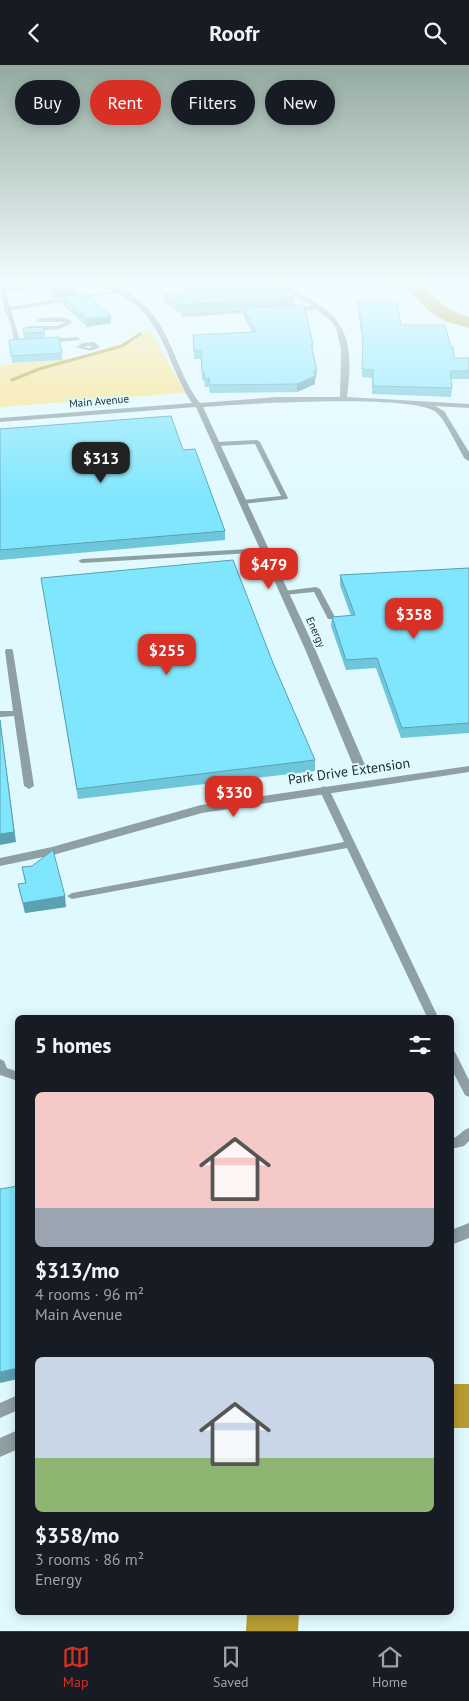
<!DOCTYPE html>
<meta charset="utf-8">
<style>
:root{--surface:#171b24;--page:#20242c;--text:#f1f3f6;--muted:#9ea1a6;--line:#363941;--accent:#d93025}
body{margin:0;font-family:"PT Sans",sans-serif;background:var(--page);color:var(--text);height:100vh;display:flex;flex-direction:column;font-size:19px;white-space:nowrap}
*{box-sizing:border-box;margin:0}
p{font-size:16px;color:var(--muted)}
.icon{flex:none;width:28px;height:28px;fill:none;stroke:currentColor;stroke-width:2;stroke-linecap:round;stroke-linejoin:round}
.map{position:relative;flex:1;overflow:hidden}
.details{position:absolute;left:15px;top:950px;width:439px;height:600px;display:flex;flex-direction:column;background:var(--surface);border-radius:8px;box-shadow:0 2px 12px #0003}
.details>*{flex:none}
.top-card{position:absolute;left:15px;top:15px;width:440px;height:45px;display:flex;gap:10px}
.price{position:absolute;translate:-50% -42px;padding:0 11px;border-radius:10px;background:var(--accent);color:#fff;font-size:16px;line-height:32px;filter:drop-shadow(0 1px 2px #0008)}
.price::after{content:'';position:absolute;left:50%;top:30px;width:15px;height:11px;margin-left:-8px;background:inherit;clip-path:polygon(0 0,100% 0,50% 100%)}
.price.selected{background:#222;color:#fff}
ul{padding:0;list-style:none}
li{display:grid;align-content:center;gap:10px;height:265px;padding:0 20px}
li span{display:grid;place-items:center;height:155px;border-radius:8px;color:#555}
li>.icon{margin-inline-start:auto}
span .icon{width:90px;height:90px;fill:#fffc;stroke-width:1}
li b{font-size:21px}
h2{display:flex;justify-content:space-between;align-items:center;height:60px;padding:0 20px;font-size:21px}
.pill{padding:0 18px;border-radius:22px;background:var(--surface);box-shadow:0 2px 12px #0003;font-size:18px;line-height:45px}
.pill.selected{background:var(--accent);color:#fff}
header{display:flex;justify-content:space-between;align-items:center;height:65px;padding:0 20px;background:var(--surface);font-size:22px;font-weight:700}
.dock{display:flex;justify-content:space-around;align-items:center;height:70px;border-top:1px solid var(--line);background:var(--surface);font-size:14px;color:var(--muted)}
.dock a{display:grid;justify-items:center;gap:2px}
.dock .selected{color:var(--accent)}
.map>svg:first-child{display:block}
.green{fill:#fce285}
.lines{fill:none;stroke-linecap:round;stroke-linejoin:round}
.stream{stroke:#b79c31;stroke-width:3}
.river{fill:#b79c31;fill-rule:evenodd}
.lane{fill:#8ea0a4;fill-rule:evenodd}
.street{fill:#8ea0a4;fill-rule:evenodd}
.wall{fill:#6ec6da}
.shaded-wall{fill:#5aa1b1}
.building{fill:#80e6fd;stroke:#5aa1b1}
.labels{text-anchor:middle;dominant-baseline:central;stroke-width:4;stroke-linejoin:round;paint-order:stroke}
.far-street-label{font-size:11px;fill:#192a2e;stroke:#e0f9ff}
.street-label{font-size:14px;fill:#192a2e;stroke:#e0f9ff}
</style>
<header><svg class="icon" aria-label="back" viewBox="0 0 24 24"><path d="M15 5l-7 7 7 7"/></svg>Roofr<svg class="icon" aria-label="search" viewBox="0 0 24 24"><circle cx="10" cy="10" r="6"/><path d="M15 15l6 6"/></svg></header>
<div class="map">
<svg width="469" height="1566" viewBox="0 0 469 1566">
<rect width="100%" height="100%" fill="#e0f9ff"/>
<path class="green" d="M150 265 185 328 0 342V300L76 293 120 279Z"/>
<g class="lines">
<path class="stream" d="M12 315 39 304 122 281 140 269"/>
<path class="river" d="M391 216H411L426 224 441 238 457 248 469 252V263L445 256 429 246 414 230 393 219Z
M451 1319H469V1363H451Z
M247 1548H299L298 1566H246Z"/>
<path class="lane" d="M31 220 33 223 5 227 10 242 120 225 123 227 11 245 20 276 29 278 26 280 15 279C12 268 11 252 3 244L5 243 0 225Z
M319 241 322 243 321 244 292 246 289 244 292 242Z
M255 244 258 246 257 247 183 252 180 250 183 248Z
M60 252 73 256C62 267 44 265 30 265L27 263 30 261H57L66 257H40L37 255 40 253Z
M77 272 80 274 79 275 48 278 45 276 48 274Z
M94 277 100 282 91 286 76 282 83 278ZM86 281H93L89 283 84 282Z
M257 375 260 377 288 433 287 434 243 439 240 437 243 435 281 431 255 379 217 381 214 379 217 377Z
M264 483 268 485 267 487 82 498 78 496 82 494Z
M316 522 320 524 335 552 334 554H328L314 527 284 530 280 528 284 526Z
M6 584H12L13 586 34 721 29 724 24 721 14 651 0 652V646H13L5 586Z
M324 721 329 724 438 952H427L347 783 72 834 67 831 72 828 344 777 319 724Z
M451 986 455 987 469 1015V1032L465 1030 451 1003Z
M0 994 4 996 7 1003 18 1007V1016L0 1010Z
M469 1063V1076L464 1081 451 1084V1074C459 1072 462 1065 469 1063Z
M18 1330V1345L0 1353V1338Z"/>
<path class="street" d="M97 216C107 216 114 220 122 224 171 248 171 300 200 338L277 332H340L341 285 336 263 330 255 311 240 268 216H276C337 247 357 257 347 332L469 339V343L435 341 444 346 469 387V396L465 394C458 383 446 356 437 348 416 328 241 339 203 342L315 584 365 700 363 702H355L353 700 305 584 196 342 0 357V353L192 338C172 309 167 272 142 246 129 231 111 228 97 216Z
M469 701V707L202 748 53 790 0 801V793L52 782 201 740Z
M469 1158V1173L451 1180V1165Z
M18 1365V1384L0 1392V1373Z"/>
</g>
<path class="wall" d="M36 216H69L75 222V229L111 258 87 262 62 239V232L53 233 37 218Z
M164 229 294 233V240L313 280V287L317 306 316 314H315V319L297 327 210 328 209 322H205L204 315H202L201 294H194L193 270 252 267 243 250V244L180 248 164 236Z
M358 237 401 260 454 293H469V314H451L452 323 451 332 372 329V313L362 312 363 281 358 245Z
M44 262 45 272 24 274 23 263Z
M9 275 62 288V295L12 298Z
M0 364 183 385 225 466V475L0 495Z
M469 503V668L401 673 376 603 346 605 331 561 332 552 351 551 340 520V510Z
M41 513 273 598 315 695V706L78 734Z
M22 802 66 842 25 848 20 829 18 819 25 818Z"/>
<path class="shaded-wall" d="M75 222V230L53 233V225Z
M111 251V258L87 262V254Z
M315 311V319L297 327V319Z
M0 654 16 777 0 780Z
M65 831 66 842 25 848 23 838Z
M18 1303V1314L0 1318V1307Z"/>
<path class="building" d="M43 216H69L75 222 53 225Z
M237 216H263L294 233 180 240 164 229Z
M80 228 84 232 89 231 111 251 87 254 62 231Z
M358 237H397L401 260H445L451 282H453L454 293H469V306H450L452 323 373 321V305L362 304 363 273Z
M302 240 305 245 313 280H311L317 306H314L315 311 297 319 210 320 209 313 205 314 204 307H202L201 286H194L193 270 256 267 243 243Z
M44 262V267L24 268 23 263Z
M59 272 62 288 11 291 9 275Z
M171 351 183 385 195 384 225 466 0 485V364Z
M233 495 273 598 315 695 77 724 41 513Z
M469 503V658L402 663 377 593 346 595 332 552 355 550 340 510Z
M0 655 14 767 0 769Z
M53 785 65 831 23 838 18 819 26 818 22 802 32 801Z
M18 1121V1303L0 1307V1124Z"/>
<linearGradient id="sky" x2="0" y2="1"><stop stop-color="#94aa9f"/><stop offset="0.5" stop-color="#f1fcff"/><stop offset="1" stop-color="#f1fcff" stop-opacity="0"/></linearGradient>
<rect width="469" height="435" fill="url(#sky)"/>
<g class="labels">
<g class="far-street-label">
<text transform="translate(99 336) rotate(-5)">Main Avenue</text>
<text transform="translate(316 567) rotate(66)">Energy</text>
</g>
<g class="street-label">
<text transform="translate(349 706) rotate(-8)">Park Drive Extension</text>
</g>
</g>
</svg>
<b class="price selected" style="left:101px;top:419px">$313</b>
<b class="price" style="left:269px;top:525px">$479</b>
<b class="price" style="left:414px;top:575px">$358</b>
<b class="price" style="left:167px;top:611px">$255</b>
<b class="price" style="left:234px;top:753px">$330</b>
<div class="top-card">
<a class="pill">Buy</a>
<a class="pill selected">Rent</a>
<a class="pill">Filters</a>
<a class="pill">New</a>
</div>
<section class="details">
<h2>5 homes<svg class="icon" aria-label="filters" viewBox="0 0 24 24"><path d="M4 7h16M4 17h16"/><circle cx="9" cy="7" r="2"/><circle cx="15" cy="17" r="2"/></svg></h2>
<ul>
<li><span style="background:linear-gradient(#f6c9c9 75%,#9aa5b1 0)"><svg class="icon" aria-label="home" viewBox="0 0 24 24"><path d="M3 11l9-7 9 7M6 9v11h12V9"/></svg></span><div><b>$313/mo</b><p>4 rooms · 96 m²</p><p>Main Avenue</p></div></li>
<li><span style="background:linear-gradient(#c9d6e8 65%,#8fb573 0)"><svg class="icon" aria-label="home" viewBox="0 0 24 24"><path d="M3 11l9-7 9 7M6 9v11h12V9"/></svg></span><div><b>$358/mo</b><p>3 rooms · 86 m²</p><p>Energy</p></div></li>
</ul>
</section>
</div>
<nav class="dock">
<a class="selected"><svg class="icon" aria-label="map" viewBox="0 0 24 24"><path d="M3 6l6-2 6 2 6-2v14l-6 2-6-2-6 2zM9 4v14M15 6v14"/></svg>Map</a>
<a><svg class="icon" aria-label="saved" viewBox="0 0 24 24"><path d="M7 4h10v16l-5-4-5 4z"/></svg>Saved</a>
<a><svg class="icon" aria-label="home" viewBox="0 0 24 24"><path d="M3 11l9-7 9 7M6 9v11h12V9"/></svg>Home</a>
</nav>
